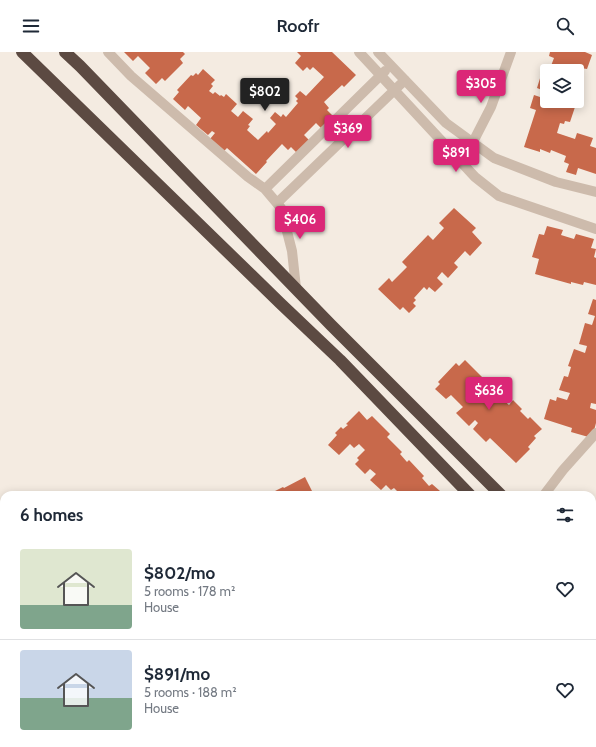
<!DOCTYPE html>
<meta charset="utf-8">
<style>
:root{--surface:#fff;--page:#f2f2f3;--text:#1f2937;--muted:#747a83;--line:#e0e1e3;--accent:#db2777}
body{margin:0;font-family:Cabin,sans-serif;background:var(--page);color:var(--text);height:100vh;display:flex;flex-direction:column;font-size:15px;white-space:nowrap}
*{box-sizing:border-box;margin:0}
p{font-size:13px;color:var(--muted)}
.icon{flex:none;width:22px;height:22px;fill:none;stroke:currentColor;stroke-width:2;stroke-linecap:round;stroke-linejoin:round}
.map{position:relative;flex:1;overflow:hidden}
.panel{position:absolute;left:0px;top:439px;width:596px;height:256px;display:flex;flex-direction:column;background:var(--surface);border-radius:12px 12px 0 0;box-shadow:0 2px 10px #0003}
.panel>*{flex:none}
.fabs{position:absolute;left:540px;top:12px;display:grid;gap:8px}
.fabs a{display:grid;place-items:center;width:44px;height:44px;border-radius:4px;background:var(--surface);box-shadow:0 2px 10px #0003;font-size:20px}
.price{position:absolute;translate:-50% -34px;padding:0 9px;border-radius:4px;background:var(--accent);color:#fff;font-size:13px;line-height:26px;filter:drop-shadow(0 1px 2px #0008)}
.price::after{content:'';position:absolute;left:50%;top:24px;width:12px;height:9px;margin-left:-6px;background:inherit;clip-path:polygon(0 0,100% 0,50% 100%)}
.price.active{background:#222;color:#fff}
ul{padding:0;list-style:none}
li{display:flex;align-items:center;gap:12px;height:100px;padding:0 20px}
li+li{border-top:1px solid var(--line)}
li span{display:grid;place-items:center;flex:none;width:112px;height:80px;border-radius:4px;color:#555}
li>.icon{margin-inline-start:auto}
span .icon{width:48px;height:48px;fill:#fffc;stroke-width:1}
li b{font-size:17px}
h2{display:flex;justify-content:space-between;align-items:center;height:48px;padding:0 20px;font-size:17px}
header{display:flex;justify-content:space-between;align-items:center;height:52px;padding:0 20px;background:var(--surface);font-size:18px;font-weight:600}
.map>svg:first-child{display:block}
.water{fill:#7fb0b2}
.building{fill:#c8694b}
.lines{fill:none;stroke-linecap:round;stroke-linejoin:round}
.street{stroke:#cdbbac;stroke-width:10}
.primary{stroke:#7d675c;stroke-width:10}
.highway{stroke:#5c4a42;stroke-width:12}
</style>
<header><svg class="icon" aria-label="menu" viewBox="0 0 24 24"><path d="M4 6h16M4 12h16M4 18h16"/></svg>Roofr<svg class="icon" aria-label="search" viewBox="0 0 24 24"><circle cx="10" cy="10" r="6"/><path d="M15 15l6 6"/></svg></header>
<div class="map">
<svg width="596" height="695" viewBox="0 0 596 695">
<rect width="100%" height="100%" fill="#f4ebe1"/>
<path class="water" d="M592 527 596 529V569L592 570Z"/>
<path class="building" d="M124 0H183L185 2 180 7 183 11 165 29 162 26 156 32 145 21 150 16 138 4 133 9Z
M297 0H332L356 23 344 35 342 33 324 50 329 56 327 58 333 64 321 76 316 71 304 83 309 88 297 101 291 95 288 98 282 92 266 109 267 110 256 122 227 96 224 99 210 87 215 81 212 79 208 83 196 73 201 66 188 54 185 58 173 47 179 40 177 38 191 23 193 24 196 21 198 23 203 17 215 28 211 32 213 34 209 39 213 42 215 40 220 44 221 43 224 45 226 42 237 52 231 59 238 65 243 59 253 67 248 73 250 74 247 78 258 88 267 79 268 81 276 72 270 66 275 60 281 65 283 62 286 65 298 51 296 49 298 47 295 44 300 39 306 44 324 25 313 15 310 18 307 15 303 19 295 11 301 4Z
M550 0H585L592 3 587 17 581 16 580 18 574 16 573 19H549L554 6 549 4Z
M541 23 547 25V49H570L569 53 575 55 570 70 565 69 564 72 560 71 557 81 575 87 577 81 593 86 590 94 596 96V122L578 116 576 123 566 120 569 112 564 110 566 104 551 98 550 101 540 97V100L524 95 536 58 530 56 534 43 540 45 542 38 537 36Z
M577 31 582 33 577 49Z
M454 156 476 176 472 180 482 191 470 204 465 199 454 211 458 215 448 226 442 220 437 226 443 232 435 240 429 235 427 238 424 235 414 246 416 248 413 251 416 254 409 261 403 255 400 258 378 237 389 226 392 230 407 215 402 210 428 183 433 188 444 176 439 171Z
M547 174 563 178 561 183 574 187 576 182 594 187 591 196 596 197 594 205 596 206V233L584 230 583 233 571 230V232L535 222 539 207 532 205 539 182 544 183Z
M593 247 596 248V352L591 351 590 356 596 358V371L592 386 571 380 572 376 544 367 550 347 556 349 557 345 567 348 570 341 559 338 564 324 568 325 571 315 568 314 574 297 585 301 587 294 579 292 585 271 592 273 595 264 588 262Z
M465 308 492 335 486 341 494 349 499 344 509 353 513 348 522 357 520 359 528 367 530 365 542 377 534 384 536 386 528 395 530 397 516 411 490 386 486 390 473 377 478 371 475 368 469 374 456 361 463 355 451 343 446 347 435 337 440 332 438 330 456 311 459 314Z
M359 359 367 368 372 364 390 382 387 385 402 400 400 402 407 410 409 408 424 424 422 426 429 434 432 432 440 439 437 442 438 443H396L398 440 394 436 391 438 386 433 381 438 370 428 376 422 370 417 365 422 355 412 359 408 357 406 365 398 359 392 354 396 350 392 339 403 328 393 337 383 335 381 341 375 343 377 348 373 346 372Z
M305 425 313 441 309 443H267L283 435 284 436Z
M592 658 596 663V695H589L586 691 581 695H538L543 691H592Z"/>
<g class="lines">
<path class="street" d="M108 0 131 24 248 125 265 137 281 156 292 199 296 236
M359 0 475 125 499 144 596 177
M378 0 446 71 494 106 556 130 596 140
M461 109 473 90 491 55 511 0
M265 137 385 19
M277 151 405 28
M544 443 563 418 596 381
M592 647 596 652
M520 695 525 691"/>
<path class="primary" d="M592 489 596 483
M446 695 450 691
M472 695 476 691"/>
<path class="highway" d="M22 0 280 251 340 308 470 443
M65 0 80 14 331 273 501 443
M592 505 596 506
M592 593 596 592
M592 612 596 617"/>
</g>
</svg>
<div class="fabs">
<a><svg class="icon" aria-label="layers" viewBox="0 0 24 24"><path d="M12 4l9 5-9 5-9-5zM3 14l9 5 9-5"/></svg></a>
</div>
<b class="price" style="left:481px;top:52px">$305</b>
<b class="price active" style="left:265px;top:60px">$802</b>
<b class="price" style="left:348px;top:97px">$369</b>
<b class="price" style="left:456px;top:121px">$891</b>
<b class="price" style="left:300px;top:188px">$406</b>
<b class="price" style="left:489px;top:359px">$636</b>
<section class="panel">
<h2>6 homes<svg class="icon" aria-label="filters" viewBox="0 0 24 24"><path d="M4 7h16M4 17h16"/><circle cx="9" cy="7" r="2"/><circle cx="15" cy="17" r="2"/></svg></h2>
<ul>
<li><span style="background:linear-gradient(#dfe7d0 70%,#7fa58c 0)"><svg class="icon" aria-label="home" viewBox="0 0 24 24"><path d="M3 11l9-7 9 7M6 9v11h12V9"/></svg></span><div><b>$802/mo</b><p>5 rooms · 178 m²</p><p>House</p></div><svg class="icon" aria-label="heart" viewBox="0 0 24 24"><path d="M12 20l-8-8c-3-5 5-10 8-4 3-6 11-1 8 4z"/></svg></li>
<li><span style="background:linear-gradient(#c9d6e8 60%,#7fa58c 0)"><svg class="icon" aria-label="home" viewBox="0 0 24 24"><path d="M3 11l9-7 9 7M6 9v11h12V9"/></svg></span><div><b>$891/mo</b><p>5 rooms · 188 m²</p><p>House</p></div><svg class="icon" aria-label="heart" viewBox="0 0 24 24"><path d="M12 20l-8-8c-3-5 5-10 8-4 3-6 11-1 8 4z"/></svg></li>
</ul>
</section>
</div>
